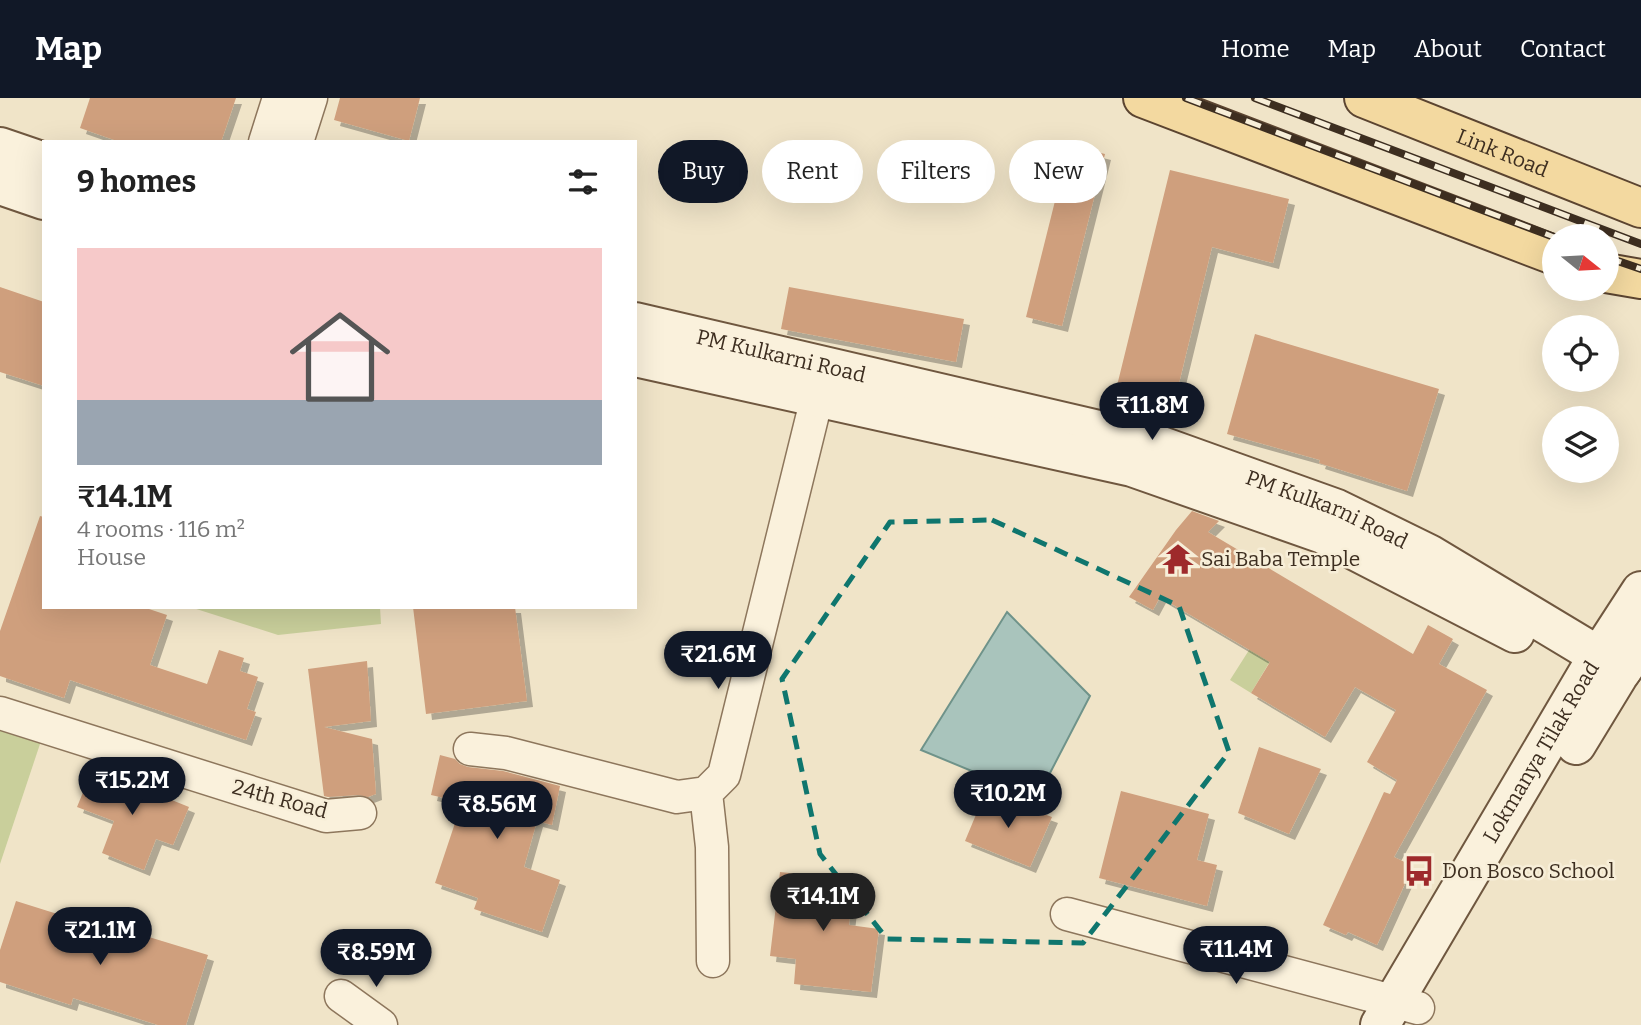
<!DOCTYPE html>
<meta charset="utf-8">
<style>
:root{--surface:#fff;--page:#f2f2f2;--text:#222;--muted:#767676;--accent:#111827}
body{margin:0;font-family:Bitter,serif;background:var(--page);color:var(--text);height:100vh;display:flex;flex-direction:column;font-size:26px;white-space:nowrap}
*{box-sizing:border-box;margin:0}
p{font-size:23px;color:var(--muted)}
.icon{flex:none;width:38px;height:38px;fill:none;stroke:currentColor;stroke-width:2;stroke-linecap:round;stroke-linejoin:round}
.map{position:relative;flex:1;overflow:hidden}
.drawer{position:absolute;left:42px;top:42px;width:595px;height:469px;display:flex;flex-direction:column;background:var(--surface);border-radius:0px;box-shadow:0 7px 28px #0002}
.drawer>*{flex:none}
.guide{position:absolute;left:658px;top:42px;width:665px;height:63px;display:flex;gap:14px}
.needle{width:46px;rotate:108deg}
.tools{position:absolute;left:1542px;top:126px;display:grid;gap:14px}
.tools a{display:grid;place-items:center;width:77px;height:77px;border-radius:50%;background:var(--surface);box-shadow:0 7px 28px #0002;font-size:35px}
.price{position:absolute;translate:-50% -60px;padding:0 16px;border-radius:24px;background:var(--accent);color:#fff;font-size:23px;line-height:46px;filter:drop-shadow(0 2px 4px #0008)}
.price::after{content:'';position:absolute;left:50%;top:42px;width:21px;height:16px;margin-left:-10px;background:inherit;clip-path:polygon(0 0,100% 0,50% 100%)}
.price.current{background:#222;color:#fff}
ul{padding:0;list-style:none}
li{display:grid;align-content:center;gap:14px;height:371px;padding:0 35px}
li span{display:grid;place-items:center;height:217px;border-radius:0px;color:#555}
li>.icon{margin-inline-start:auto}
span .icon{width:126px;height:126px;fill:#fffc;stroke-width:1}
li b{font-size:30px}
h2{display:flex;justify-content:space-between;align-items:center;height:84px;padding:0 35px;font-size:30px}
.pill{padding:0 24px;border-radius:32px;background:var(--surface);box-shadow:0 7px 28px #0002;font-size:24px;line-height:63px}
.pill.current{background:var(--accent);color:#fff}
header{display:flex;align-items:center;gap:42px;box-sizing:border-box;height:98px;padding:0 35px;background:var(--accent);color:#fff}
header strong{font-size:33px}
nav{display:flex;gap:38px;margin-inline-start:auto;font-size:24px}
.map>svg:first-child{display:block}
.green{fill:#c9cf9b}
.water{fill:#a9c4bc;stroke:#6f938a;stroke-width:2}
.building{fill:#cf9f7d;filter:url(#shadow)}
.lines{fill:none;stroke-linecap:round;stroke-linejoin:round}
.street-casing{stroke:#8d765c;stroke-width:35}
.secondary-casing{stroke:#6f573f;stroke-width:42}
.primary-casing{stroke:#5b4430;stroke-width:42}
.street{stroke:#faf1dc;stroke-width:32}
.secondary{stroke:#faf1dc;stroke-width:38}
.primary{stroke:#f3d9a0;stroke-width:38}
.rail-casing{stroke:#3d2e20;stroke-width:8}
.rail{stroke:#f7eed8;stroke-width:5;stroke-dasharray:16;stroke-linecap:butt}
.marked{fill:none;stroke:#0f766e;stroke-width:5;stroke-dasharray:14 9;stroke-linejoin:round}
.labels{text-anchor:middle;dominant-baseline:central;stroke-width:5;stroke-linejoin:round;paint-order:stroke}
.street-label{font-size:21px;fill:#3d2e20;stroke:#f7eed8}
.poi-label{font-size:21px;fill:#3d2e20;stroke:#f7eed8;text-anchor:start}
</style>
<header>
<strong>Map</strong>
<nav><a>Home</a><a>Map</a><a>About</a><a>Contact</a></nav>
</header>
<div class="map">
<svg width="1641" height="927" viewBox="0 0 1641 927">
<defs>
<filter id="shadow"><feDropShadow dx="6" dy="6" stdDeviation="0" flood-color="#0004"/></filter>
</defs>
<rect width="100%" height="100%" fill="#f0e4c8"/>
<path class="green" d="M190 509H380L381 526 278 537Z
M1265 527 1272 560 1251 595 1230 582Z
M0 627 41 643 0 766Z"/>
<path class="water" d="M1007 514 1090 598 1037 700 921 652Z"/>
<path class="building" d="M90 0H236L221 44H120L80 30Z
M340 0H420L409 43 334 22Z
M1069 47 1105 56 1062 228 1026 219Z
M1170 72 1289 101 1273 165 1212 149 1172 314 1114 300Z
M0 189 44 204V288L0 274Z
M789 189 964 221 956 264 781 231Z
M1255 236 1439 291 1407 393 1319 365 1320 362 1227 336Z
M1192 413 1219 423 1208 434 1413 556 1428 527 1453 541 1439 566 1487 592 1394 759 1413 768 1377 847 1348 834 1346 837 1323 827 1384 694 1390 696 1397 682 1367 664 1396 612 1355 589 1325 639 1251 595 1270 564 1160 499 1153 512 1129 499 1176 432Z
M40 418 44 419V509H143L167 517 150 567 207 586 219 552 244 560 240 573 258 579 247 611 256 614 246 642 70 582 64 600 0 578V533Z
M413 509H515L527 603 426 616Z
M367 563 371 623 324 629 372 641 376 696 368 699 358 697 328 699 324 698 308 571Z
M1259 649 1321 671 1289 736 1238 715Z
M440 657 455 661 460 666 468 669 503 673 560 688 552 727 537 723 524 769 560 782 542 834 474 811 478 800 435 785 462 704 431 697Z
M93 670 189 709 173 747 156 741 144 772 102 755 114 723 77 709Z
M1121 693 1209 716 1197 762 1217 767 1207 808 1099 780Z
M985 695 1052 719 1030 769 965 743Z
M780 774 854 782 849 827 879 831 871 894 794 886 796 861 770 858Z
M16 803 137 841 139 836 208 857 186 927H158L73 900 71 907 0 884V852Z"/>
<g class="lines">
<defs>
<path id="street" d="M265 44 279 0
M297 44 311 0
M0 615 326 718 360 715
M470 651 506 655 677 699 706 695 724 677 823 275
M706 695 712 749 713 863
M1067 816 1418 910
M341 898 381 927"/>
<g id="secondary">
<path d="M0 49 44 64"/>
<path d="M0 87 44 102"/>
<path id="s1" d="M635 224 1150 344 1337 411 1429 456 1622 572"/>
<path d="M635 259 1132 369 1323 436 1515 535"/>
<path d="M1576 647 1618 578 1641 545"/>
<path id="s2" d="M1380 927 1589 573 1641 493"/>
</g>
<g id="primary">
<path d="M1143 0 1554 157"/>
<path id="s3" d="M1364 0 1641 110"/>
<path d="M1606 175 1641 181"/>
</g>
</defs>
<use href="#street" class="street-casing"/>
<use href="#secondary" class="secondary-casing"/>
<use href="#primary" class="primary-casing"/>
<use href="#street" class="street"/>
<use href="#secondary" class="secondary"/>
<use href="#primary" class="primary"/>
<defs>
<path id="rail" d="M1186 0 1554 139
M1255 0 1641 146
M1606 159 1641 171"/>
</defs>
<use href="#rail" class="rail-casing"/>
<use href="#rail" class="rail"/>
</g>
<path class="marked" d="M992 422 1179 508 1229 654 1083 845 887 841 820 756 782 581 890 424Z"/>
<defs>
<symbol id="temple-bare" viewBox="-9 -9 18 18"><path d="M0-6L5-2H3V0L6.5 2.5H4V6H1.5V3h-3V6H-4V2.5H-6.5L-3 0V-2H-5Z" fill="#9e2a2b" stroke="#f7eed8" stroke-width="2.5" paint-order="stroke"/></symbol>
<symbol id="bus-bare" viewBox="-9 -9 18 18"><path d="M-5-6H5V4H4V6H2V4H-2V6H-4V4H-5ZM-3.5-4V0h7V-4ZM-3.5 1.2v1.5H-2V1.2ZM2 1.2v1.5H3.5V1.2Z" fill="#9e2a2b" stroke="#f7eed8" stroke-width="2.5" paint-order="stroke"/></symbol>
</defs>
<g fill-rule="evenodd">
<use href="#temple-bare" x="1156" y="439" width="44" height="44"/>
<use href="#bus-bare" x="1397" y="751" width="44" height="44"/>
</g>
<g class="labels">
<g class="street-label">
<text stroke="none"><textPath href="#s3" startOffset="149">Link Road</textPath></text>
<text stroke="none"><textPath href="#s1" startOffset="150">PM Kulkarni Road</textPath></text>
<text stroke="none"><textPath href="#s1" startOffset="718">PM Kulkarni Road</textPath></text>
<text stroke="none"><textPath href="#s2" startOffset="317">Lokmanya Tilak Road</textPath></text>
<text transform="translate(280 701) rotate(15)">24th Road</text>
</g>
<g class="poi-label">
<text x="1201" y="461">Sai Baba Temple</text>
<text x="1442" y="773">Don Bosco School</text>
</g>
</g>
</svg>
<div class="tools">
<a><svg class="needle" viewBox="-14 -14 28 28"><path d="M0-13l5 13h-10z" fill="#e53935"/><path d="M0 13l5-13h-10z" fill="#767676"/></svg></a>
<a><svg class="icon" aria-label="locate" viewBox="0 0 24 24"><circle cx="12" cy="12" r="6"/><path d="M12 2v4M12 18v4M2 12h4M18 12h4"/></svg></a>
<a><svg class="icon" aria-label="layers" viewBox="0 0 24 24"><path d="M12 4l9 5-9 5-9-5zM3 14l9 5 9-5"/></svg></a>
</div>
<b class="price" style="left:1152px;top:344px">₹11.8M</b>
<b class="price" style="left:718px;top:593px">₹21.6M</b>
<b class="price" style="left:132px;top:719px">₹15.2M</b>
<b class="price" style="left:1008px;top:732px">₹10.2M</b>
<b class="price" style="left:497px;top:743px">₹8.56M</b>
<b class="price current" style="left:823px;top:835px">₹14.1M</b>
<b class="price" style="left:100px;top:869px">₹21.1M</b>
<b class="price" style="left:1236px;top:888px">₹11.4M</b>
<b class="price" style="left:376px;top:891px">₹8.59M</b>
<div class="guide">
<a class="pill current">Buy</a>
<a class="pill">Rent</a>
<a class="pill">Filters</a>
<a class="pill">New</a>
</div>
<section class="drawer">
<h2>9 homes<svg class="icon" aria-label="filters" viewBox="0 0 24 24"><path d="M4 7h16M4 17h16"/><circle cx="9" cy="7" r="2"/><circle cx="15" cy="17" r="2"/></svg></h2>
<ul>
<li><span style="background:linear-gradient(#f6c9c9 70%,#9aa5b1 0)"><svg class="icon" aria-label="home" viewBox="0 0 24 24"><path d="M3 11l9-7 9 7M6 9v11h12V9"/></svg></span><div><b>₹14.1M</b><p>4 rooms · 116 m²</p><p>House</p></div></li>
</ul>
</section>
</div>
